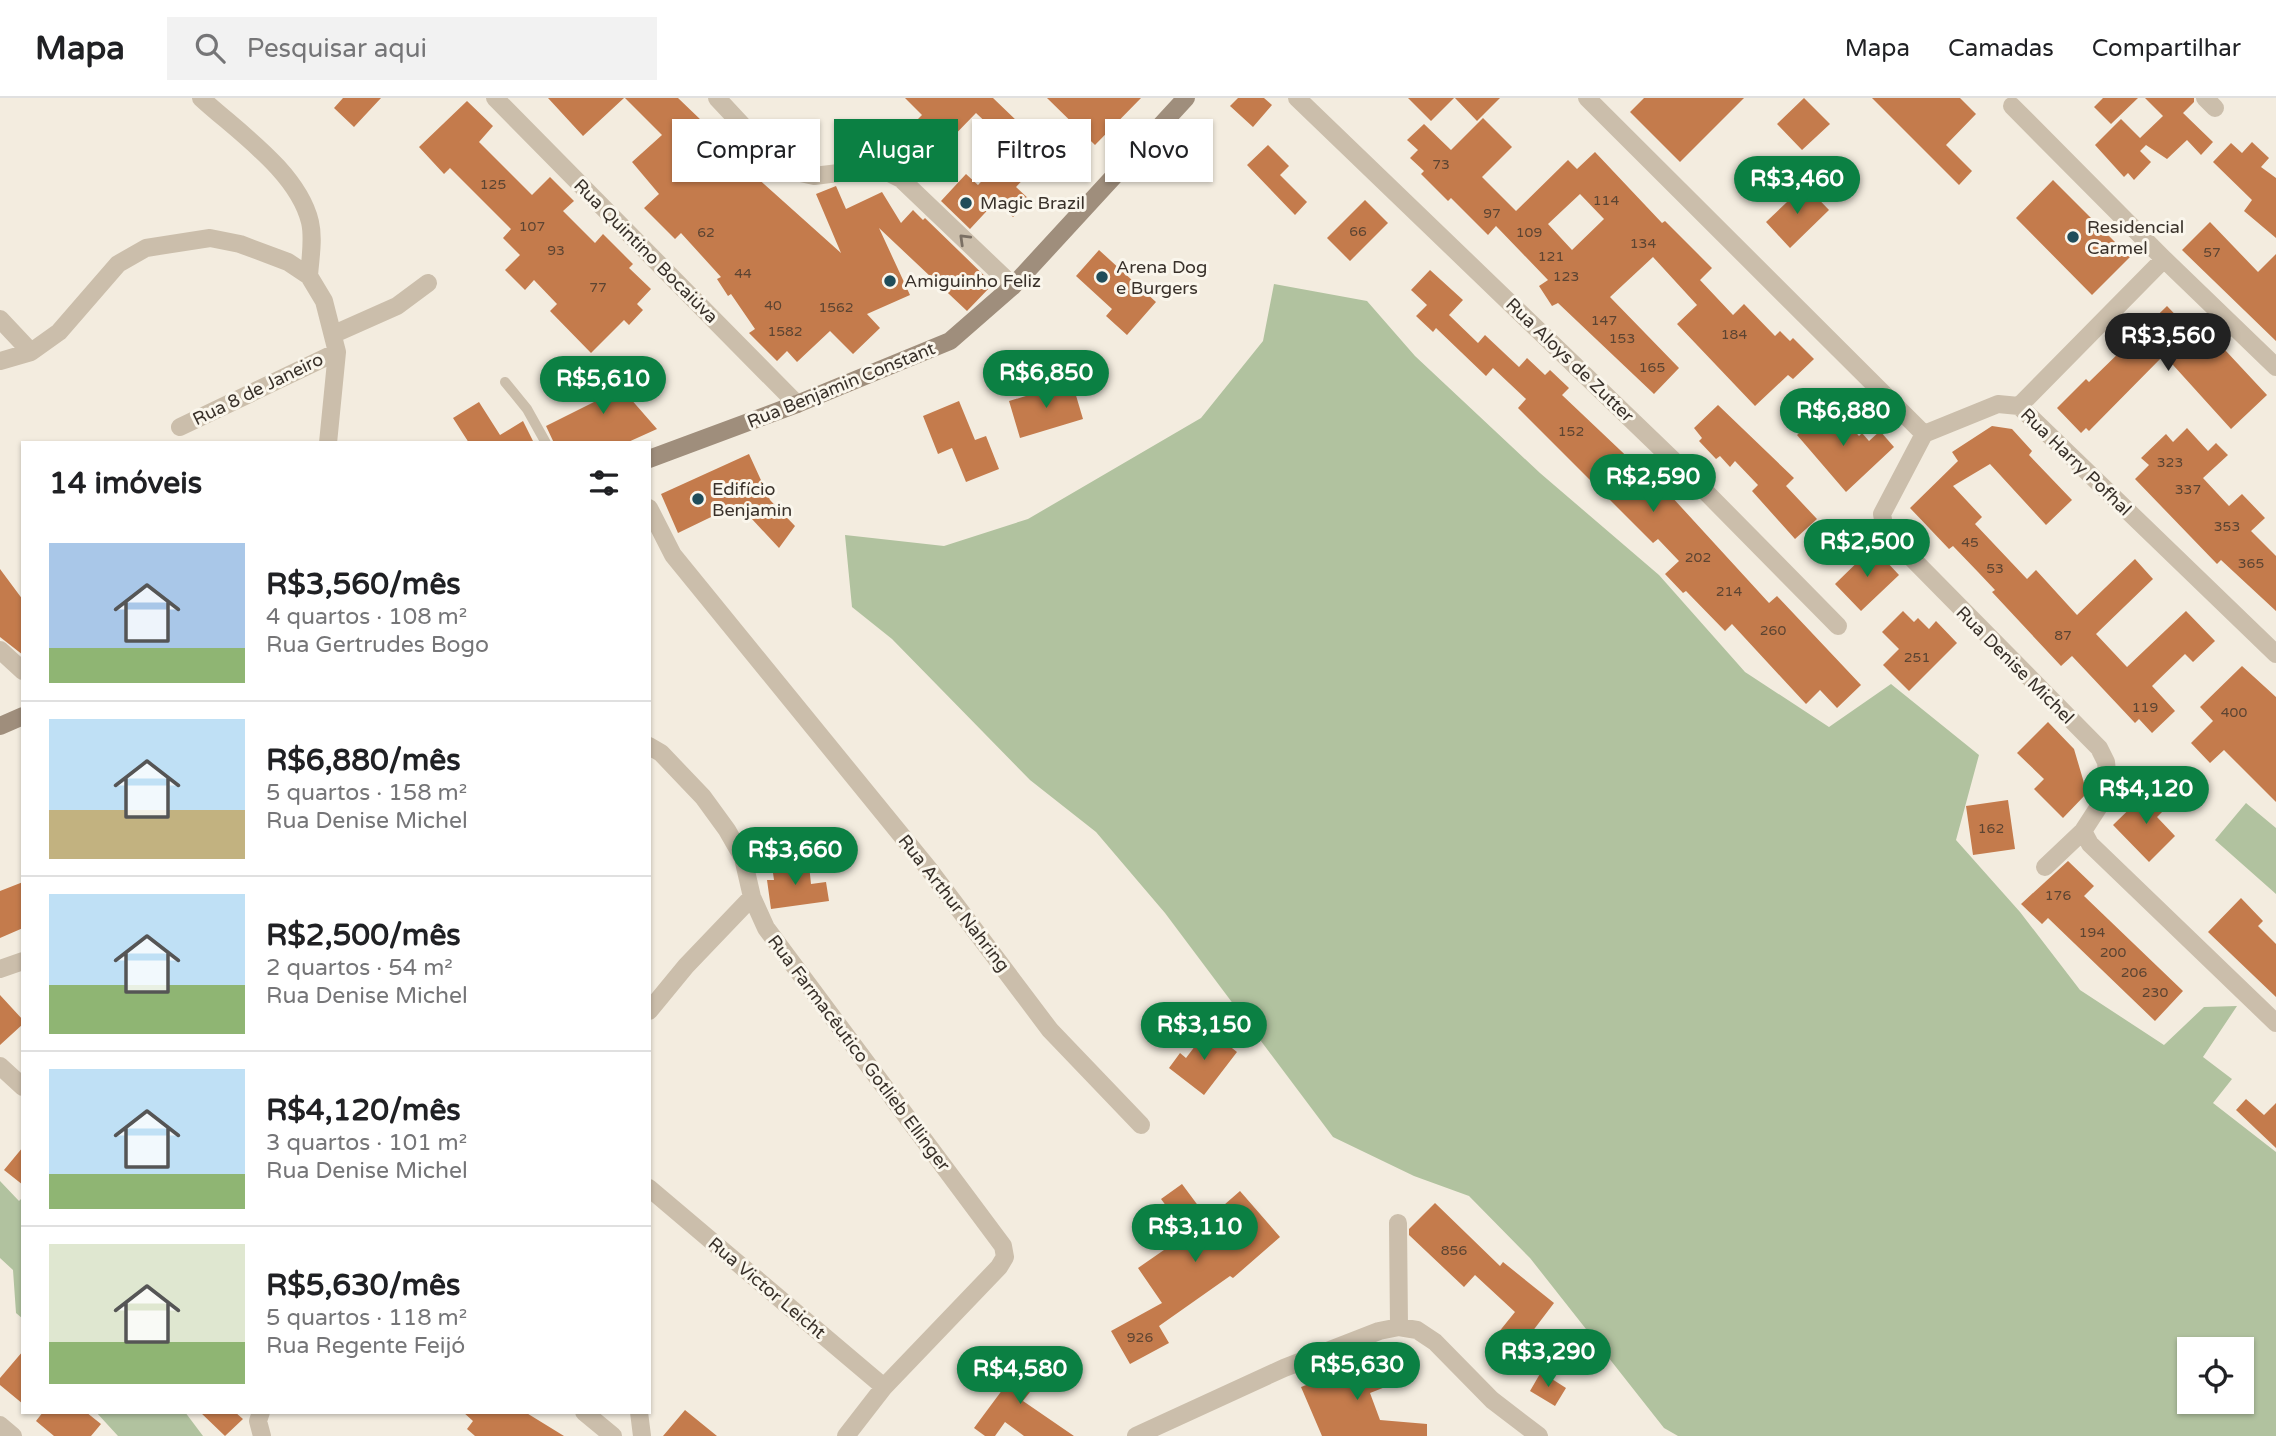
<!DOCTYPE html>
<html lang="pt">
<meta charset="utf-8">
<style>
:root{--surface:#fff;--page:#f2f2f2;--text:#202124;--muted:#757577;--line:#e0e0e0;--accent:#0b8043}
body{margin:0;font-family:"Varela Round",sans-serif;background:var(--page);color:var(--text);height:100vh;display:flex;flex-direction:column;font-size:26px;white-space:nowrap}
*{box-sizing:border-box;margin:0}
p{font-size:23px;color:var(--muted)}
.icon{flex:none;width:38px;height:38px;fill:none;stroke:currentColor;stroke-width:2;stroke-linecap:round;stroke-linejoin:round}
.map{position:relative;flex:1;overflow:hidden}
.drawer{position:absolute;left:21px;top:343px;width:630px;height:973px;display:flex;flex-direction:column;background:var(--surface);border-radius:0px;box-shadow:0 2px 5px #0004}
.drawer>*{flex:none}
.guide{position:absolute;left:672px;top:21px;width:665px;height:63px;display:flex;gap:14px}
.fabs{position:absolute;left:2177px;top:1239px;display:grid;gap:14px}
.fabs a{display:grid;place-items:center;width:77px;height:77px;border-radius:0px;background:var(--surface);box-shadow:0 2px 5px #0004;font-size:35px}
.price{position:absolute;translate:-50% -60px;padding:0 16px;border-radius:24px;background:var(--accent);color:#fff;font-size:23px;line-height:46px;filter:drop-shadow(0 2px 4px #0008)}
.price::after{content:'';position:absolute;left:50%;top:42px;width:21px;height:16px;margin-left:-10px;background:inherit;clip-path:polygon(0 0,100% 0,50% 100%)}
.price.selected{background:#222;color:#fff}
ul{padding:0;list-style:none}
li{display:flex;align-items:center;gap:21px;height:175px;padding:0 28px}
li+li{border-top:2px solid var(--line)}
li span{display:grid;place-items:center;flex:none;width:196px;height:140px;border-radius:0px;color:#555}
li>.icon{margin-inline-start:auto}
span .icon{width:84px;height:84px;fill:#fffc;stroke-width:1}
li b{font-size:30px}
h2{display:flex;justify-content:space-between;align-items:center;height:84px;padding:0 28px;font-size:30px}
.tag{padding:0 24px;border-radius:0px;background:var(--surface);box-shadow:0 2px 5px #0004;font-size:24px;line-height:63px}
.tag.selected{background:var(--accent);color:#fff}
header{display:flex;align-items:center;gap:42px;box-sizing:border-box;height:98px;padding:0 35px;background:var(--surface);border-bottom:2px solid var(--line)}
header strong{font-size:33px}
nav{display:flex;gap:38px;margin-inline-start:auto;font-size:24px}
.search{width:490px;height:63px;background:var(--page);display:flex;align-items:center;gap:18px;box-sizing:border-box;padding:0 24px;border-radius:0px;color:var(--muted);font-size:26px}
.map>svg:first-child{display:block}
.green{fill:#b1c29f;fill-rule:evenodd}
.building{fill:#c47b4c;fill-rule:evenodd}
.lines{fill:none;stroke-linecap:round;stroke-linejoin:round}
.service{stroke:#cbbeab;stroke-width:10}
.minor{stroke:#cbbeab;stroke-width:18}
.secondary{stroke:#9f8e7c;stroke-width:18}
.oneway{stroke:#7b7064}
.poi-dot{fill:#204d5a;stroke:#faf6ec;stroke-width:2.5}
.labels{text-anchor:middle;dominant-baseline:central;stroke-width:6;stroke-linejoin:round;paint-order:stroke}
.number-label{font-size:14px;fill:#5c4432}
.poi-label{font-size:18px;fill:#39312a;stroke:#faf6ec;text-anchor:start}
.street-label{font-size:18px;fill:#39312a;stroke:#faf6ec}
</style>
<header>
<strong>Mapa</strong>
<div class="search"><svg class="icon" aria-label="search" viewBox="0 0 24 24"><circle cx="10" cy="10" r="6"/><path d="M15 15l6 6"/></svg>Pesquisar aqui</div>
<nav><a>Mapa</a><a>Camadas</a><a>Compartilhar</a></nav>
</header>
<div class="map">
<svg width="2276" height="1338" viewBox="0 0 2276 1338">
<rect width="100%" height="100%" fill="#f3ecdf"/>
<path class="green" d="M1274 186 1367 203 1415 258 1540 375 1659 477 1745 574 1829 629 1891 586 1979 657 1956 742 2020 814 2080 892 2164 947 2204 909 2237 908 2203 959 2232 981 2213 1005 2276 1054V1338H1678L1664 1330 1530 1160 1469 1098 1414 1078 1333 1039 1165 815 1096 734 1030 682 892 541 852 509 845 437 944 448 1028 421 1201 320 1263 243ZM2242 1251V1304H2189V1251Z
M2246 705 2276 730V796L2215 742Z
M0 1083 19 1103 23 1099V1221L16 1215 13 1172 0 1160Z
M96 1314H185L203 1338H118Z"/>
<path class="building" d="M343 0H381L354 29 334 10Z
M548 0H624L583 38Z
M625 0H678L727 47 730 45 760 72 755 78 841 155 816 96 836 88 846 111 882 94 901 125 913 112 923 122 925 120 993 186 967 213 879 130 910 197 867 216 880 230 853 256 830 233 797 264 787 253 777 263 749 235 755 231 731 196 728 198 717 181 721 179 681 135 675 141 644 110 659 96 632 64 662 37Z
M905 0H993L1049 54 1016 89 1030 102 1013 119 996 103 970 131 941 103 966 76 978 87 1013 50 976 15 941 51 914 25 922 17Z
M1047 0H1141L1095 47Z
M1238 0H1264L1272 7 1253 29 1230 8Z
M1408 0H1454L1431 23Z
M1455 0H1500L1477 23Z
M1644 0H1744L1680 64 1630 14Z
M1804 0 1830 26 1802 52 1777 26Z
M1872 0H1960L1976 16 1946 47 1972 73 1959 87Z
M2103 0H2138L2111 26 2094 9Z
M2145 0H2194V4L2183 15 2213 44 2201 57 2187 42 2167 61 2146 47 2140 53 2151 64 2134 82 2128 75 2124 79 2095 47 2121 21 2140 40 2163 18Z
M467 3 493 28 479 44 532 97 550 79 574 103 563 113 595 145 603 136 633 166 629 170 651 191 637 206 643 212 629 227 624 222 591 255 550 213 557 206 534 182 525 192 505 172 520 157 503 140 511 131 450 70 444 76 419 49Z
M1483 20 1512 49 1482 79 1516 113 1568 62 1577 71 1595 54 1662 125 1665 123 1712 170 1700 182 1733 217 1744 206 1775 238 1780 233 1790 243 1793 240 1814 261 1793 281 1788 277 1755 308 1677 226 1697 207 1653 159 1610 199 1679 270 1654 296 1558 205 1552 208 1539 188 1548 182 1496 128 1488 137 1451 100 1448 103 1421 76 1424 73 1410 60 1418 52 1407 42 1424 26 1451 52ZM1580 96 1604 121 1572 152 1548 126Z
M2252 44 2269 60 2261 69 2276 80V140L2244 113 2252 102 2213 64 2231 45 2242 55Z
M1268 47 1289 68 1280 77 1307 104 1295 117 1247 67Z
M2053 82 2130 159 2092 197 2016 120Z
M1805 87 1829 112 1790 150 1766 124Z
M1365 102 1388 125 1350 163 1327 140Z
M2210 124 2258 174 2276 156V243L2182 152Z
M1099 152 1156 204 1127 237 1106 218 1112 211 1076 178Z
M1430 172 1463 202 1449 217 1478 245 1485 237 1519 269 1527 260 1545 277 1550 272 1569 290 1562 297 1658 388 1660 386 1769 505 1777 498 1861 587 1837 610 1820 592 1806 606 1732 526 1725 533 1686 493 1683 495 1665 476 1679 463 1658 441 1653 445 1518 310 1526 301 1493 270 1486 278 1436 230 1433 234 1416 218 1427 207 1411 192Z
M2167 208 2189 231 2198 223 2267 297 2231 331 2164 257 2089 333 2086 330 2081 335 2057 310 2086 281 2089 284Z
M602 268 657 331 626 345H554L546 328 596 303 583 284Z
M1072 284 1083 321 1020 340 1009 303Z
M959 303 975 342 986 338 999 371 966 384 952 350 938 356 923 318Z
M479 304 500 337 523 323 534 345H469L453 320Z
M1718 307 1794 380 1786 388 1817 421 1795 441 1752 393 1758 387 1735 363 1730 369 1720 358 1716 361 1699 343 1702 340 1694 330Z
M1830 307 1859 338 1862 335 1869 343 1880 333 1894 349 1846 394 1797 337Z
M1992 328 2012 331 2032 353 2029 357 2072 402 2046 427 1990 366 1953 388 1982 419 1975 426 2027 481 2036 472 2077 517 2135 461 2153 481 2096 536 2127 569 2186 513 2215 543 2193 564 2185 556 2152 588 2175 613 2152 635 2139 621 2135 625 2072 558 2061 568 1992 494 1995 492 1978 474 1953 448 1949 451 1910 410 1958 363 1952 354Z
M2187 330 2208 353 2216 345 2228 357 2203 380 2229 408 2242 396 2265 420 2251 433 2276 458V513L2221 462 2217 466 2135 381 2149 367 2141 360 2166 336 2173 344Z
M749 356 770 402 795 428 779 450 738 406 678 435 661 396Z
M1873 449 1899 477 1861 513 1835 486Z
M0 471 23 502V557L0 539Z
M1903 513 1914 524 1918 520 1929 531 1936 523 1957 545 1909 593 1883 567 1899 551 1882 534Z
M2242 568 2276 599V704L2224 652 2210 665 2191 645 2213 623 2200 609Z
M2048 624 2074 651 2087 695 2063 720 2034 691 2044 681 2017 655Z
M2151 690 2168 708 2157 719 2175 738 2149 764 2113 727Z
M2008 702 2015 751 1973 757 1966 708Z
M2068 763 2094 788 2084 798 2183 893 2155 923 2048 820 2042 826 2021 806Z
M798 765V769L809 767 811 786 826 784 829 803 771 811 767 782H774L772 768Z
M23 784V830L0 840V793Z
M2241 800 2263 823 2258 828 2276 846V899L2208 834Z
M0 897 23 922V926L0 947Z
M1208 931 1237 954 1204 997 1169 970 1180 955 1186 960Z
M2246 1001 2264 1017 2276 1005V1050L2236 1012Z
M23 1049V1087L4 1072Z
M1182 1086 1208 1121 1240 1093 1280 1139 1233 1180 1230 1178 1159 1228 1169 1245 1130 1266 1111 1233 1162 1205 1138 1170 1187 1136 1161 1101Z
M1435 1105 1500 1168 1503 1164 1554 1205 1519 1251 1498 1235 1515 1214 1475 1177 1464 1189 1409 1137V1131Z
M23 1253V1306L0 1287V1280Z
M1392 1254 1403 1282 1370 1295 1380 1322 1427 1326V1338H1322L1301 1289Z
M1029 1256 1048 1271 1023 1303 1074 1338H1024L1005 1324 995 1338H985L974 1330Z
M1541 1274 1566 1290 1555 1308 1530 1293Z
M685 1312 717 1338H663Z
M43 1314H86L101 1326 91 1338H54L36 1323Z
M200 1314H235L243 1321 225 1338Z
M463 1314H525L564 1338H475L467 1331 473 1323Z"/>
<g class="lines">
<path class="service" d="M505 284 527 311 546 345"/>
<path class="minor" d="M201 0C238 34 298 74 310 124 314 141 310 162 309 178
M495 0 797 306
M717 0 772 59 796 74 814 78 879 70 901 81 1013 188
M1297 0 1698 386 1838 528
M1587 0 1924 336 1998 306 2019 308 2276 556
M2205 0 2215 10
M2012 8 2164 161
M0 221 31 254
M334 236 397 208 428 185
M0 263 31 254 59 234 118 166 146 150 210 140 240 146 288 164 309 178 324 203 337 254 328 345
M2019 308 2164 161 2276 269
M180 329 337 254
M1924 336 1882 416 1885 433 2099 650 2106 664 2109 693 2083 733 2090 746 2276 925
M649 410 673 457 928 770 1050 932 1141 1027
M0 552 23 573
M649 648 661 655 703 699 727 732 743 760 752 799 766 830 1003 1148 1005 1159 999 1169 884 1289 846 1338
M2045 769 2083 733
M0 871 23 863
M649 913 686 868 752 799
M0 968 23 989
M649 1090 884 1289
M1398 1125 1399 1229
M261 1314 258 1323 262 1338
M584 1314 613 1338
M639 1314 642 1338
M0 1327 13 1338
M1136 1338 1284 1270 1379 1233 1399 1229 1417 1232 1435 1244 1492 1302 1539 1338"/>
<path class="secondary" d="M649 361 797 306 950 243 1013 188 1186 0
M0 628 23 618"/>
</g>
<defs><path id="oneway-chevron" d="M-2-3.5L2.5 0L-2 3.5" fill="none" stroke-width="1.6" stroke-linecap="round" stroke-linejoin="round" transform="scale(1.75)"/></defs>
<use class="oneway" href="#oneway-chevron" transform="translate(964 141) rotate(-136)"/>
<g class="poi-dot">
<circle cx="966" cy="105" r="7"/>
<circle cx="2073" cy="139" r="7"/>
<circle cx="1102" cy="179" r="7"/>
<circle cx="890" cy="183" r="7"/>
<circle cx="698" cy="401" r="7"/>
</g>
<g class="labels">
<g class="number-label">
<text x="1441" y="66">73</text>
<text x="493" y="86">125</text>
<text x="1606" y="102">114</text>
<text x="1492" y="115">97</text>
<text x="532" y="128">107</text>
<text x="1358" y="133">66</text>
<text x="706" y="134">62</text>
<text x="1529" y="134">109</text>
<text x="1643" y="145">134</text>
<text x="556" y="152">93</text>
<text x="2212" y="154">57</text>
<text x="1551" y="158">121</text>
<text x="743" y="175">44</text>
<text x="1566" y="178">123</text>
<text x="598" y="189">77</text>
<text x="773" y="207">40</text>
<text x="836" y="209">1562</text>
<text x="1604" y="222">147</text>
<text x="785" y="233">1582</text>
<text x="1734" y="236">184</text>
<text x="1622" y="240">153</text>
<text x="1652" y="269">165</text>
<text x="1571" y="333">152</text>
<text x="2170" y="364">323</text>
<text x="2188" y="391">337</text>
<text x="2227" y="428">353</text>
<text x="1970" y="444">45</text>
<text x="1698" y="459">202</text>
<text x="2251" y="465">365</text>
<text x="1995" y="470">53</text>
<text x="1729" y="493">214</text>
<text x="1773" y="532">260</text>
<text x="2063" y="537">87</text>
<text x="1917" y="559">251</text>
<text x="2145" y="609">119</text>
<text x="2234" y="614">400</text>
<text x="1991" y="730">162</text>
<text x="2058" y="797">176</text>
<text x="2092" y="834">194</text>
<text x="2113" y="854">200</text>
<text x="2134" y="874">206</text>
<text x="2155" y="894">230</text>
<text x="1454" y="1152">856</text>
<text x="1140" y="1239">926</text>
</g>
<g class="poi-label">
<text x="980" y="105">Magic Brazil</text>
<text x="2087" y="129">Residencial<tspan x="2087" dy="21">Carmel</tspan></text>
<text x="1116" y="169">Arena Dog<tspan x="1116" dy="21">e Burgers</tspan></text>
<text x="904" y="183">Amiguinho Feliz</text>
<text x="712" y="391">Edifício<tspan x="712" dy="21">Benjamin</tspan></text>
</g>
<g class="street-label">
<text transform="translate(646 153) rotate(45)">Rua Quintino Bocaiúva</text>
<text transform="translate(1570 262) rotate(44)">Rua Aloys de Zutter</text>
<text transform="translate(841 287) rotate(-22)">Rua Benjamin Constant</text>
<text transform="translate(258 291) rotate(-26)">Rua 8 de Janeiro</text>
<text transform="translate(2076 364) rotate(44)">Rua Harry Pofhal</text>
<text transform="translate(2015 567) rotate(45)">Rua Denise Michel</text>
<text transform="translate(954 805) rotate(52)">Rua Arthur Nahring</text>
<text transform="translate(859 955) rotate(53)">Rua Farmacêutico Gotlieb Ellinger</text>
<text transform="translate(767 1190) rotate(40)">Rua Victor Leicht</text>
</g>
</g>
</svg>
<div class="fabs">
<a><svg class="icon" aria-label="locate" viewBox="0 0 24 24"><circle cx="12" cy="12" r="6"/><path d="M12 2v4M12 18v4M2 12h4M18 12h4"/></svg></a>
</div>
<b class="price" style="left:1797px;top:118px">R$3,460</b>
<b class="price selected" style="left:2168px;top:275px">R$3,560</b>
<b class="price" style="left:1046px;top:312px">R$6,850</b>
<b class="price" style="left:603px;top:318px">R$5,610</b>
<b class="price" style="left:1843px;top:350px">R$6,880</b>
<b class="price" style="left:1653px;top:416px">R$2,590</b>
<b class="price" style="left:1867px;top:481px">R$2,500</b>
<b class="price" style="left:2146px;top:728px">R$4,120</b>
<b class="price" style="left:795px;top:789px">R$3,660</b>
<b class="price" style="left:1204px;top:964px">R$3,150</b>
<b class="price" style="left:1195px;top:1166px">R$3,110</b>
<b class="price" style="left:1548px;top:1291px">R$3,290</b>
<b class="price" style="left:1357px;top:1304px">R$5,630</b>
<b class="price" style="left:1020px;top:1308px">R$4,580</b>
<div class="guide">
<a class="tag">Comprar</a>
<a class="tag selected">Alugar</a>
<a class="tag">Filtros</a>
<a class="tag">Novo</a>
</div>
<section class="drawer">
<h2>14 imóveis<svg class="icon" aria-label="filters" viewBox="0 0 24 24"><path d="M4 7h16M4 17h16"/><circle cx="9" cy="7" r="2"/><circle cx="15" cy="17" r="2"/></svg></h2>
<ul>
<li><span style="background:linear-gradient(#a9c7e8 75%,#8fb573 0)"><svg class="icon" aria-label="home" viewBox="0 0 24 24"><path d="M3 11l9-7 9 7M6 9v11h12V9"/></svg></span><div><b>R$3,560/mês</b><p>4 quartos · 108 m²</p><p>Rua Gertrudes Bogo</p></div></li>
<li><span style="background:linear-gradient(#bfe0f5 65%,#c2b280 0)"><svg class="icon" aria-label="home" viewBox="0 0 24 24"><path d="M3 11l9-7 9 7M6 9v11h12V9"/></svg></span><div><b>R$6,880/mês</b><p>5 quartos · 158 m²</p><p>Rua Denise Michel</p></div></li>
<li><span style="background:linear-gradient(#bfe0f5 65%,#8fb573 0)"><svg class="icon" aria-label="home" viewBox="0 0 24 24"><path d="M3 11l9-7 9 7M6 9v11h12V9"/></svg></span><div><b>R$2,500/mês</b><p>2 quartos · 54 m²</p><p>Rua Denise Michel</p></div></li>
<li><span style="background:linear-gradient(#bfe0f5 75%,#8fb573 0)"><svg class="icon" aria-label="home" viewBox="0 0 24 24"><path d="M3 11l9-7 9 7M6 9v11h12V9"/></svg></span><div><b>R$4,120/mês</b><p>3 quartos · 101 m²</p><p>Rua Denise Michel</p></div></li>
<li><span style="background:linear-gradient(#dfe7d0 70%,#8fb573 0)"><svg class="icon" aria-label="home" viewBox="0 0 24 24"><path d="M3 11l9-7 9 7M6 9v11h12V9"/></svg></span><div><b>R$5,630/mês</b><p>5 quartos · 118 m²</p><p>Rua Regente Feijó</p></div></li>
</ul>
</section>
</div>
